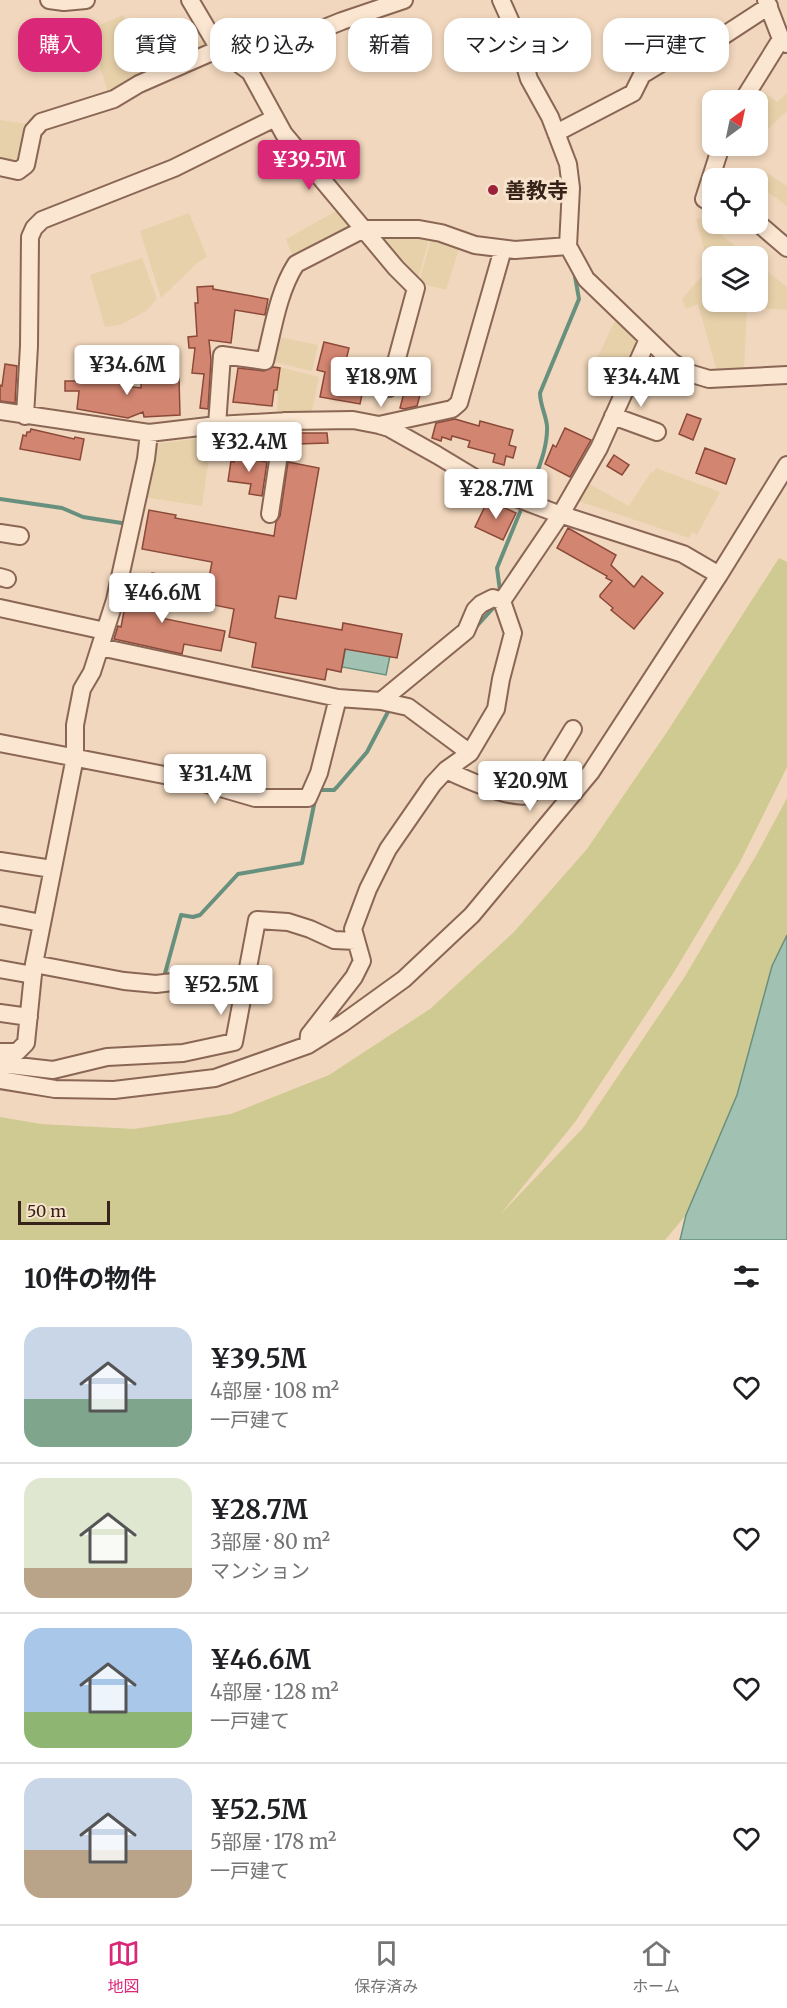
<!DOCTYPE html>
<html lang="ja">
<meta charset="utf-8">
<style>
:root{--surface:#fff;--page:#f2f2f2;--text:#202124;--muted:#757577;--line:#e0e0e0;--accent:#db2777}
body{margin:0;font-family:Merriweather,"Noto Sans JP",serif;background:var(--page);color:var(--text);height:100vh;display:flex;flex-direction:column;font-size:22px;white-space:nowrap}
*{box-sizing:border-box;margin:0}
p{font-size:20px;color:var(--muted)}
.icon{flex:none;width:33px;height:33px;fill:none;stroke:currentColor;stroke-width:2;stroke-linecap:round;stroke-linejoin:round}
.map{position:relative;height:1240px;overflow:hidden}
.drawer{display:flex;flex-direction:column;background:var(--surface);flex:1}
.drawer>*{flex:none}
.top-card{position:absolute;left:18px;top:18px;width:752px;height:54px;display:flex;gap:12px}
.needle{width:39px;rotate:33deg}
.controls{position:absolute;left:702px;top:90px;display:grid;gap:12px}
.controls a{display:grid;place-items:center;width:66px;height:66px;border-radius:12px;background:var(--surface);box-shadow:0 3px 9px #0003;font-size:30px}
.scale{position:absolute;left:18px;bottom:15px;width:92px;box-sizing:border-box;padding-left:6px;border:3px solid #38231b;border-top:0;font-size:16px;line-height:21px;white-space:nowrap;color:#38231b;-webkit-text-stroke:4px #f8e3cd;paint-order:stroke}
.price{position:absolute;translate:-50% -51px;padding:0 14px;border-radius:6px;background:#fff;color:#222;font-size:20px;line-height:39px;filter:drop-shadow(0 2px 3px #0008)}
.price::after{content:'';position:absolute;left:50%;top:36px;width:18px;height:14px;margin-left:-9px;background:inherit;clip-path:polygon(0 0,100% 0,50% 100%)}
.price.active{background:var(--accent);color:#fff}
ul{padding:0;list-style:none}
li{display:flex;align-items:center;gap:18px;height:150px;padding:0 24px}
li+li{border-top:2px solid var(--line)}
li span{display:grid;place-items:center;flex:none;width:168px;height:120px;border-radius:18px;color:#555}
li>.icon{margin-inline-start:auto}
span .icon{width:72px;height:72px;fill:#fffc;stroke-width:1}
li b{font-size:26px}
h2{display:flex;justify-content:space-between;align-items:center;height:72px;padding:0 24px;font-size:26px}
.chip{padding:0 21px;border-radius:18px;background:var(--surface);box-shadow:0 3px 9px #0003;font-size:21px;line-height:54px}
.chip.active{background:var(--accent);color:#fff}
.dock{display:flex;justify-content:space-around;align-items:center;height:84px;border-top:2px solid var(--line);background:var(--surface);font-size:16px;color:var(--muted)}
.dock a{display:grid;justify-items:center;gap:3px}
.dock .active{color:var(--accent)}
.map>svg:first-child{display:block}
.farmland{fill:#e7d1aa}
.green{fill:#cfca91}
.water{fill:#a1c2b2;stroke:#68907e;stroke-width:1.5}
.lines{fill:none;stroke-linecap:round;stroke-linejoin:round}
.stream{stroke:#68907e;stroke-width:4}
.building{fill:#d28570;stroke:#8b4939;stroke-width:1.5}
.minor-casing{stroke:#8a6655;stroke-width:20}
.minor{stroke:#fbe6d1;stroke-width:16}
.poi-dot{fill:#9d213b;stroke:#f8e3cd;stroke-width:2}
.labels{text-anchor:middle;dominant-baseline:central;stroke-width:6;stroke-linejoin:round;paint-order:stroke}
.poi-label{font-size:21px;font-weight:bold;fill:#38231b;stroke:#f8e3cd;text-anchor:start}
</style>
<div class="map">
<svg width="787" height="1240" viewBox="0 0 787 1240">
<rect width="100%" height="100%" fill="#f1d7bd"/>
<path class="farmland" d="M123 15 150 73 109 95 88 30Z
M205 39 209 45 151 73 146 62Z
M756 86 777 102 787 93V111L767 130 758 123V100H747Z
M0 120 29 124 20 163 0 162Z
M764 171 787 186V206L758 185Z
M338 210 355 228 294 260 286 239Z
M189 213 207 257 197 263 161 298 140 231Z
M700 218 748 256H712V261L706 256 696 219Z
M372 234 430 235 417 283Z
M432 235 460 246 446 290 419 283Z
M142 258 157 299 146 311 120 325 105 327 90 275Z
M712 264V302H747L744 374 718 375 698 304 686 309 682 299Z
M758 264 787 287V310L750 307V302H758Z
M617 316 640 337 623 382 593 367Z
M274 336 318 345 312 371 269 361Z
M268 364 319 377 312 411H277L278 394 264 393Z
M212 437 202 506 143 497 154 444Z
M656 468 720 492 697 535 692 532 689 538 572 499 584 481 629 506 651 472 653 473Z"/>
<path class="green" d="M779 558 787 562V767L740 862 674 972 575 1122 500 1215 583 1128 684 978 757 854 787 798V935L772 966 737 1095 686 1215 665 1240H0V1117L41 1124 134 1129 231 1114 329 1075 430 1009 514 932 587 849 669 729Z"/>
<path class="water" d="M347 640 390 656 386 675 342 667Z
M787 935V1240H680L686 1215 737 1095 772 966Z"/>
<g class="lines">
<path class="stream" d="M530 492C537 471 548 449 547 426 546 415 540 405 540 393L579 299 574 271
M0 499 62 508 83 517 128 524
M500 591 497 568 520 512
M475 628 496 605
M317 790H334L337 787 367 752 390 708
M162 977H164L181 915 193 917 200 915 238 874 302 863 315 800"/>
</g>
<path class="building" d="M213 286V289L268 299 265 315 235 310 231 343 209 340 211 360 208 409 200 408 204 374 192 373 195 348H189L188 337 197 336 195 303H198L197 287Z
M324 342 349 348 341 381 364 385 360 404 320 397 325 372 317 370Z
M413 358 429 362 417 406 404 409 400 408Z
M5 364 17 366 15 403 0 401V385L2 386Z
M273 367 280 368 277 390H274L272 406 233 402 238 368 264 371Z
M119 371 125 386 141 388V382L179 378 180 415 144 417 143 412 128 418 77 409 79 391H65V381H80L83 375 91 379Z
M687 414 701 419 693 440 679 434Z
M455 419 479 426 480 421 513 430 509 445 516 447 513 458 506 456 504 465 493 462 495 454 468 447 470 441 452 436 451 440 442 437 441 441 432 438 436 423Z
M565 428 591 440 570 477 545 464 553 445 556 447Z
M31 429 74 439 75 437 84 439 80 460 20 449 23 435 26 436 27 432H30Z
M297 433H327L328 443 297 444Z
M705 448 735 459 726 484 696 473Z
M236 453 255 456V460L267 462 262 496 249 494 251 484 228 481 231 461 234 462Z
M614 455 629 465 622 475 607 466Z
M288 462 319 468 296 599 279 596 275 618 342 630 343 623 402 634 397 658 345 649 341 672 327 669 325 680 252 667 256 643 229 637 234 609 204 603 212 562 142 549 149 510 176 515 175 518 274 536 276 522 280 516Z
M488 500 516 513 503 540 475 527Z
M568 528 616 555 611 565 634 587 642 576 663 593 634 629 611 610 613 608 600 597V595L612 581 606 578 607 576 557 548Z
M152 573 168 576 161 618 225 631 221 651 184 644 182 654 114 639 118 626 121 627 127 595 147 599Z"/>
<g class="lines">
<defs>
<path id="minor" d="M49 0 64 2 86 0
M190 0 219 49 250 72 284 134 396 268 416 288 389 388
M501 0 514 29 529 79 550 117 568 164 571 188 568 246 586 279 672 362 689 373 709 379 787 375
M766 0 781 39 787 44
M241 65 247 59 342 21 404 0
M743 100 781 39
M556 133 633 93 642 75 675 55 700 51 769 6
M0 167 18 171 26 165 33 131 41 122 114 99 139 84 219 49
M712 203 704 199 721 146
M758 223 787 248
M0 411 149 433 217 425 288 421 353 420 379 425 389 428 437 455 495 490 553 512 683 554 719 575
M25 416 29 346 30 237 34 228 42 220 174 168 275 118
M613 416 657 432
M217 425 222 355 265 361C273 329 278 292 296 264L364 229H419L441 233 475 245 515 250 568 246
M379 425 452 409 459 403 503 249
M270 514 284 421
M0 533 20 536
M0 577 7 579
M0 608 105 631
M100 647 338 698 381 701 408 707 470 753
M381 701 466 631 475 610 481 604 493 598 502 601
M0 743 200 782 255 798H308L319 773 338 698
M446 770C463 778 510 800 528 795 533 793 535 789 539 785L573 729
M0 861 52 869
M0 915 41 923
M34 964 124 981 156 984 173 982 243 992
M0 969 33 975
M0 1013 29 1017
M308 1045 309 1035 354 977 362 961 353 929 368 889 388 849 433 784 446 770 470 753 496 709 501 679 513 633 502 601 561 514 599 448 648 339
M0 1052H17L26 1043 34 964 75 757V725L82 689 92 672 115 600 146 459 149 433
M0 1064 53 1070 107 1057 183 1053 234 1042 257 920 288 922 310 929 334 940 356 941
M0 1080 55 1089 114 1090 215 1078 308 1045 343 1023 404 979 472 915 591 772 719 575 787 465"/>
</defs>
<use href="#minor" class="minor-casing"/>
<use href="#minor" class="minor"/>
</g>
<circle class="poi-dot" cx="493" cy="190" r="6"/>
<g class="labels">
<g class="poi-label">
<text x="505" y="190">善教寺</text>
</g>
</g>
</svg>
<div class="controls">
<a><svg class="needle" viewBox="-14 -14 28 28"><path d="M0-13l5 13h-10z" fill="#e53935"/><path d="M0 13l5-13h-10z" fill="#757577"/></svg></a>
<a><svg class="icon" aria-label="locate" viewBox="0 0 24 24"><circle cx="12" cy="12" r="6"/><path d="M12 2v4M12 18v4M2 12h4M18 12h4"/></svg></a>
<a><svg class="icon" aria-label="layers" viewBox="0 0 24 24"><path d="M12 4l9 5-9 5-9-5zM3 14l9 5 9-5"/></svg></a>
</div>
<div class="scale">50 m</div>
<b class="price active" style="left:309px;top:191px">¥39.5M</b>
<b class="price" style="left:127px;top:396px">¥34.6M</b>
<b class="price" style="left:381px;top:408px">¥18.9M</b>
<b class="price" style="left:641px;top:408px">¥34.4M</b>
<b class="price" style="left:249px;top:473px">¥32.4M</b>
<b class="price" style="left:496px;top:520px">¥28.7M</b>
<b class="price" style="left:162px;top:624px">¥46.6M</b>
<b class="price" style="left:215px;top:805px">¥31.4M</b>
<b class="price" style="left:530px;top:812px">¥20.9M</b>
<b class="price" style="left:221px;top:1016px">¥52.5M</b>
<div class="top-card">
<a class="chip active">購入</a>
<a class="chip">賃貸</a>
<a class="chip">絞り込み</a>
<a class="chip">新着</a>
<a class="chip">マンション</a>
<a class="chip">一戸建て</a>
</div>
</div>
<section class="drawer">
<h2>10件の物件<svg class="icon" aria-label="filters" viewBox="0 0 24 24"><path d="M4 7h16M4 17h16"/><circle cx="9" cy="7" r="2"/><circle cx="15" cy="17" r="2"/></svg></h2>
<ul>
<li><span style="background:linear-gradient(#c9d6e8 60%,#7fa58c 0)"><svg class="icon" aria-label="home" viewBox="0 0 24 24"><path d="M3 11l9-7 9 7M6 9v11h12V9"/></svg></span><div><b>¥39.5M</b><p>4部屋 · 108 m²</p><p>一戸建て</p></div><svg class="icon" aria-label="heart" viewBox="0 0 24 24"><path d="M12 20l-8-8c-3-5 5-10 8-4 3-6 11-1 8 4z"/></svg></li>
<li><span style="background:linear-gradient(#dfe7d0 75%,#b9a48a 0)"><svg class="icon" aria-label="home" viewBox="0 0 24 24"><path d="M3 11l9-7 9 7M6 9v11h12V9"/></svg></span><div><b>¥28.7M</b><p>3部屋 · 80 m²</p><p>マンション</p></div><svg class="icon" aria-label="heart" viewBox="0 0 24 24"><path d="M12 20l-8-8c-3-5 5-10 8-4 3-6 11-1 8 4z"/></svg></li>
<li><span style="background:linear-gradient(#a9c7e8 70%,#8fb573 0)"><svg class="icon" aria-label="home" viewBox="0 0 24 24"><path d="M3 11l9-7 9 7M6 9v11h12V9"/></svg></span><div><b>¥46.6M</b><p>4部屋 · 128 m²</p><p>一戸建て</p></div><svg class="icon" aria-label="heart" viewBox="0 0 24 24"><path d="M12 20l-8-8c-3-5 5-10 8-4 3-6 11-1 8 4z"/></svg></li>
<li><span style="background:linear-gradient(#c9d6e8 60%,#b9a48a 0)"><svg class="icon" aria-label="home" viewBox="0 0 24 24"><path d="M3 11l9-7 9 7M6 9v11h12V9"/></svg></span><div><b>¥52.5M</b><p>5部屋 · 178 m²</p><p>一戸建て</p></div><svg class="icon" aria-label="heart" viewBox="0 0 24 24"><path d="M12 20l-8-8c-3-5 5-10 8-4 3-6 11-1 8 4z"/></svg></li>
</ul>
</section>
<nav class="dock">
<a class="active"><svg class="icon" aria-label="map" viewBox="0 0 24 24"><path d="M3 6l6-2 6 2 6-2v14l-6 2-6-2-6 2zM9 4v14M15 6v14"/></svg>地図</a>
<a><svg class="icon" aria-label="saved" viewBox="0 0 24 24"><path d="M7 4h10v16l-5-4-5 4z"/></svg>保存済み</a>
<a><svg class="icon" aria-label="home" viewBox="0 0 24 24"><path d="M3 11l9-7 9 7M6 9v11h12V9"/></svg>ホーム</a>
</nav>
